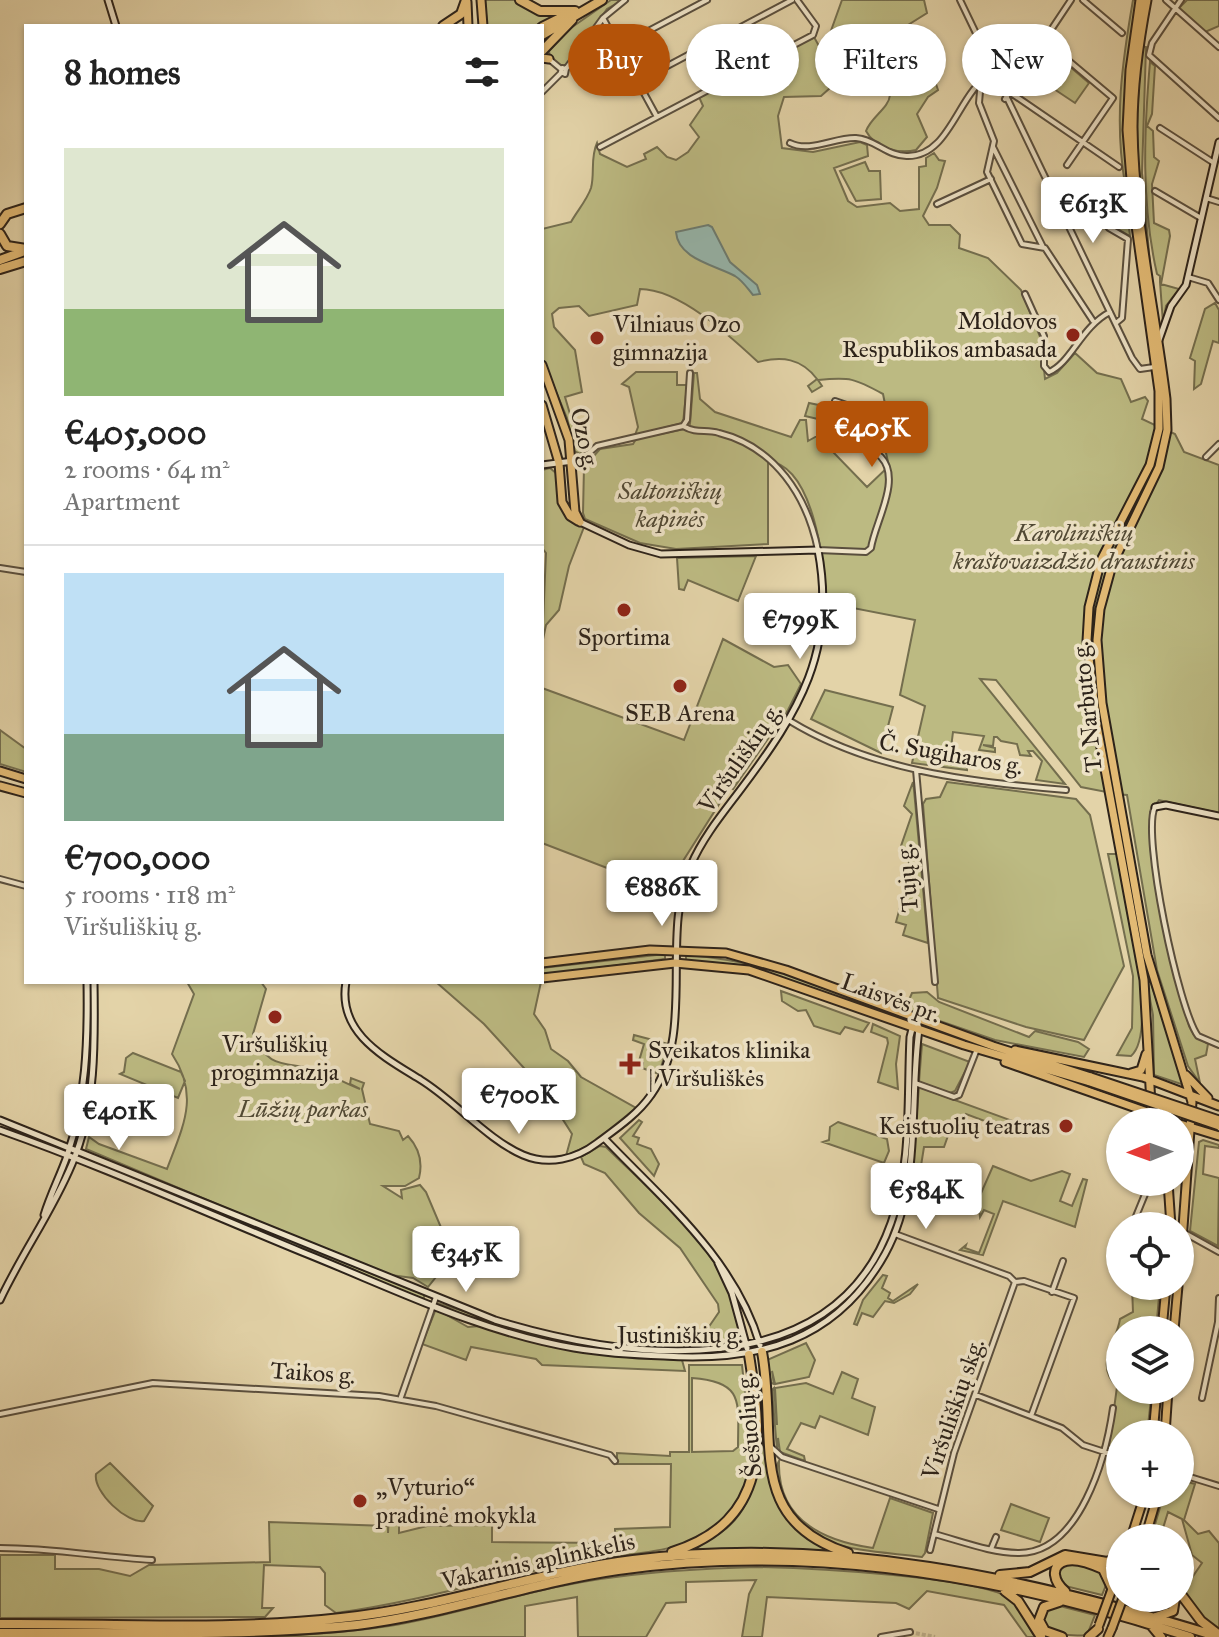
<!DOCTYPE html>
<meta charset="utf-8">
<style>
:root{--surface:#fff;--page:#f2f2f2;--text:#222;--muted:#767676;--line:#e0e0e0;--accent:#b45309}
body{margin:0;font-family:"IM FELL Great Primer",serif;background:var(--page);color:var(--text);height:100vh;display:flex;flex-direction:column;font-size:30px;white-space:nowrap}
*{box-sizing:border-box;margin:0}
p{font-size:26px;color:var(--muted)}
.icon{flex:none;width:44px;height:44px;fill:none;stroke:currentColor;stroke-width:2;stroke-linecap:round;stroke-linejoin:round}
.map{position:relative;flex:1;overflow:hidden}
.drawer{position:absolute;left:24px;top:24px;width:520px;height:960px;display:flex;flex-direction:column;background:var(--surface);border-radius:0px;box-shadow:0 2px 6px #0004}
.drawer>*{flex:none}
.hud{position:absolute;left:568px;top:24px;width:530px;height:72px;display:flex;gap:16px}
.needle{width:52px;rotate:269deg}
.tools{position:absolute;left:1106px;top:1108px;display:grid;gap:16px}
.tools a{display:grid;place-items:center;width:88px;height:88px;border-radius:50%;background:var(--surface);box-shadow:0 2px 6px #0004;font-size:40px}
.price{position:absolute;translate:-50% -68px;padding:0 18px;border-radius:8px;background:#fff;color:#222;font-size:26px;line-height:52px;filter:drop-shadow(0 2px 4px #0008)}
.price::after{content:'';position:absolute;left:50%;top:48px;width:24px;height:18px;margin-left:-12px;background:inherit;clip-path:polygon(0 0,100% 0,50% 100%)}
.price.current{background:var(--accent);color:#fff}
ul{padding:0;list-style:none}
li{display:grid;align-content:center;gap:16px;height:424px;padding:0 40px}
li+li{border-top:2px solid var(--line)}
li span{display:grid;place-items:center;height:248px;border-radius:0px;color:#555}
li>.icon{margin-inline-start:auto}
span .icon{width:144px;height:144px;fill:#fffc;stroke-width:1}
li b{font-size:34px}
h2{display:flex;justify-content:space-between;align-items:center;height:96px;padding:0 40px;font-size:34px}
.pill{padding:0 28px;border-radius:36px;background:var(--surface);box-shadow:0 2px 6px #0004;font-size:28px;line-height:72px}
.pill.current{background:var(--accent);color:#fff}
.map>svg:first-child{display:block}
.green{fill:#bcba82;stroke:#746e4e;stroke-width:2;fill-rule:evenodd}
.water{fill:#96b7ad;stroke:#6c7c72;stroke-width:2}
.lines{fill:none;stroke-linecap:round;stroke-linejoin:round}
.street-tunnel{stroke:#bfb08c;stroke-width:4;stroke-dasharray:4 2;stroke-linecap:butt}
.street-casing{stroke:#5a4f3e;stroke-width:8}
.secondary-casing{stroke:#2d231a;stroke-width:9}
.primary-casing{stroke:#2d231a;stroke-width:11}
.highway-casing{stroke:#2d231a;stroke-width:12}
.street{stroke:#ede2c6;stroke-width:4}
.secondary{stroke:#ede2c6;stroke-width:5}
.primary{stroke:#e2ba74;stroke-width:7}
.highway{stroke:#e2ba74;stroke-width:8}
.primary-bridge-casing{stroke:#2d231a;stroke-width:11;stroke-linecap:butt}
.primary-bridge{stroke:#e2ba74;stroke-width:7}
.poi-dot{fill:#8f2418;stroke:#ede2c6;stroke-width:3}
.labels{text-anchor:middle;dominant-baseline:central;stroke-width:7;stroke-linejoin:round;paint-order:stroke}
.poi-label{font-size:24px;fill:#2d231a;stroke:#ede2c6;text-anchor:start}
.street-label{font-size:24px;fill:#2d231a;stroke:#ede2c6}
.park-label{font-size:24px;font-style:italic;fill:#514934;stroke:#ede2c6}
</style>
<div class="map">
<svg width="1219" height="1637" viewBox="0 0 1219 1637">
<rect width="100%" height="100%" fill="#e3d3a8"/>
<filter id="stains"><feTurbulence type="fractalNoise" baseFrequency=".0025" numOctaves="4"/><feColorMatrix values="0 0 0 0 .2 0 0 0 0 .09 0 0 0 0 .02 0 0 0 .5 -.17"/></filter>
<radialGradient id="worn" r=".72"><stop offset=".6" stop-color="#630" stop-opacity="0"/><stop offset="1" stop-color="#630" stop-opacity=".3"/></radialGradient>
<path class="green" d="M485 0H516L560 16 534 26H487Z
M611 0H623L607 9 567 65 562 66 550 58 549 51 568 30Z
M842 0H924L927 13 884 40 821 96 784 97 778 116 782 148 813 152 860 142 867 145 868 156 834 168 848 201 857 207 890 203 900 211 919 209V167L926 166V158L934 153 939 160 945 161 937 188 923 216 929 225H950L960 235 959 248 988 258 1021 290 1041 339 1045 379 1057 373 1075 353 1097 373 1121 379 1131 402 1145 397 1148 401 1142 419 1161 428 1160 378 1164 429 1175 434 1184 452 1219 465V813L1159 800 1150 812C1152 886 1170 954 1189 1026L1194 1035 1208 1044 1206 1055 1195 1059 1200 1083 1188 1066 1157 970 1127 795 1115 794 1151 983 1184 1085 1154 1075 1153 1015 1112 793 1081 787 996 680 980 679 1065 784 1036 780 1042 761 1033 751H1028L1031 756 1020 755 1017 744 1001 741 997 737H994L993 746 983 745 995 748V752L979 750 984 736 953 732 949 764 967 767V770L912 763 925 706 900 695 915 620 827 603C824 566 815 466 768 461V544L676 549 640 543 585 519 583 513 584 467 600 449 633 444 636 439 684 429 690 424 694 373H697L700 399 715 412 791 437 800 420H806L808 441 817 436 818 419 805 416 809 403 838 409 832 451 867 487 889 466 886 453 890 429 883 394C854 378 850 377 818 380L822 386 812 392 808 386 817 379C801 358 782 356 758 362 731 337 680 289 640 289L637 305 589 316 579 306 559 308 552 314 554 327 575 350 582 392 565 397 582 455 574 451 567 418 542 358V229L571 222C577 211 587 200 591 188 595 173 590 158 597 143L600 154 627 167 646 159 644 154 657 147 667 157 676 160 688 152 699 137 690 125 703 106 699 97 814 37 819 46 828 39Z
M1133 0H1137L1126 76 1133 219C1128 210 1127 195 1125 184 1114 120 1122 63 1133 0Z
M1187 0H1219V26L1205 32 1178 9Z
M1141 46 1146 47 1142 173 1150 264 1136 143Z
M1150 62 1155 66 1152 114 1147 126 1153 131 1154 157 1159 161 1152 184 1154 223 1169 230 1170 236 1161 284 1179 289 1166 306 1163 323 1160 282V276L1157 274C1141 204 1144 131 1150 62Z
M1068 65 1089 83 1075 103 1054 89Z
M936 84 938 90 928 97 917 114 927 137 916 150C898 154 875 148 866 131 871 117 889 108 890 95Z
M865 162 869 171H880L881 199 856 201 840 171Z
M1105 192 1126 204 1130 236 1109 224 1090 204Z
M1215 303 1219 310V343L1213 341 1201 384 1194 389 1195 361 1190 358 1205 309Z
M636 372H677V385H687L683 423 635 435 638 427 629 387 622 384Z
M550 468 557 474C558 496 564 515 584 527L569 566 559 610 546 625 542 644 546 553 542 548V470Z
M756 556 738 601 688 580 684 590 679 589 677 558Z
M723 639 774 667 788 665 801 684 788 710 733 789 730 787 683 861 672 893 542 843V688L684 740Z
M825 690 893 707 881 753 811 719Z
M0 730 26 749V772L0 764Z
M913 782 914 790 928 943 903 935 906 925 896 922 911 867 901 846 912 814 904 806Z
M947 782 1076 799 1090 815 1124 966 1084 1040 1026 1027 938 998 923 804 926 799 940 797Z
M1108 854H1117C1124 891 1160 1031 1131 1056L1117 1055 1132 1028 1133 976Z
M665 954V959L542 975V968Z
M686 955C767 961 827 987 902 1015L901 1020 760 971 686 960Z
M187 982H261L266 989 253 1034C268 1069 283 1062 314 1069 326 1072 346 1084 360 1089L350 1084 351 1078 364 1083 362 1089 370 1124 399 1131 403 1140 408 1136C419 1148 423 1162 419 1178L405 1186H383L402 1198 401 1190 420 1185 426 1192 448 1244 438 1259 444 1267 428 1287 413 1278 383 1274 86 1149 89 1137 99 1144 167 1169C183 1126 200 1096 172 1054L194 994Z
M436 982H541L534 1014 545 1030 551 1049 568 1061 581 1077 636 1108 590 1145 566 1156 572 1134 560 1115 564 1110 557 1099 529 1092 534 1079 484 1024Z
M781 991 869 1023 863 1032 845 1027 840 1034 814 1026 806 1010 798 1011 782 1001Z
M927 992 939 1002 1029 1037 1035 1031 1078 1042 1089 1049 1084 1057 995 1040 905 1009 912 993Z
M873 1024 900 1036 896 1064 898 1089 878 1082 888 1043 887 1038 871 1032Z
M634 1035 668 1044 659 1074 642 1068 643 1063 639 1061 644 1044 633 1040Z
M922 1044 970 1062 955 1091 950 1093 919 1082Z
M133 1053 181 1072 185 1081 178 1098 120 1074 124 1072 126 1058Z
M919 1087 1029 1127 1025 1136 966 1114 959 1133 950 1130 944 1147H924L920 1172 912 1171Z
M639 1120 642 1122 633 1136 639 1138 637 1144 651 1149 659 1164 654 1176 620 1138Z
M838 1122 887 1139 889 1151 884 1163 823 1142 829 1140 830 1127Z
M1203 1140 1219 1145V1148L1205 1146 1203 1174 1219 1178 1218 1246 1190 1231 1199 1142Z
M600 1146 606 1147C645 1186 712 1241 730 1294 735 1308 738 1327 741 1342L686 1347 689 1336 706 1331 719 1312 718 1304 680 1248 639 1213 605 1173 584 1164 581 1157Z
M84 1158 425 1295 423 1299 84 1160Z
M993 1166 1031 1181 1062 1171 1070 1174 1060 1201 1072 1206 1083 1179 1087 1180 1075 1227 1003 1201 983 1255 960 1250 966 1245 965 1248 979 1253 994 1214 984 1210 980 1217 978 1200Z
M883 1275 887 1276 882 1288 890 1293 888 1298 893 1301 918 1284 910 1294 894 1303 885 1301 873 1317 862 1313 857 1325 854 1324 863 1300Z
M1132 1286H1160L1156 1330H1150L1151 1321 1143 1324 1142 1330H1120V1390H1152L1147 1434H1120V1453L1109 1445 1117 1387C1094 1364 1116 1345 1120 1319L1133 1312Z
M437 1303 549 1337 643 1349 743 1352C643 1359 527 1352 437 1303Z
M436 1309 468 1327 481 1326 546 1345 615 1356 682 1360 685 1371 542 1365 536 1359 471 1347 466 1360 422 1344Z
M806 1343 815 1360 809 1377 775 1384 772 1371 774 1384 771 1383 767 1360Z
M689 1365H742L747 1411 751 1408C752 1445 757 1495 724 1522 680 1558 621 1552 568 1563 490 1580 415 1602 336 1613L325 1605V1573L320 1567 264 1565 262 1608H273L265 1617 0 1618V1555H55V1569H99L130 1576 149 1565 270 1562 269 1522 388 1526V1533L389 1517H399V1533L427 1526 492 1525V1542L615 1543V1529L670 1527 671 1464H617V1453L670 1456V1452H689ZM692 1378C745 1382 738 1402 738 1447L733 1451 692 1452Z
M842 1372 858 1379 852 1398 875 1407 868 1435 820 1416 815 1428 801 1423 787 1449 804 1456 805 1461 780 1452 778 1438 777 1450 772 1390 774 1388 777 1425 775 1388 806 1383 833 1394Z
M758 1388 763 1392C770 1456 759 1519 828 1550L695 1549C706 1541 720 1535 730 1525 766 1491 757 1432 758 1388Z
M779 1461C777 1519 823 1541 873 1548L890 1498 933 1513 925 1553 922 1557C874 1550 790 1553 779 1490 777 1480 774 1469 779 1461Z
M110 1463 153 1506 144 1521C127 1524 93 1492 96 1474Z
M1180 1480 1195 1484 1184 1520 1198 1534 1209 1531 1219 1543V1630C1203 1619 1180 1600 1180 1579L1189 1582 1202 1563 1192 1555 1182 1519 1168 1512 1160 1538H1151L1164 1494H1180Z
M1011 1504 1049 1518 1040 1542 1001 1530Z
M1067 1563 1097 1568 1108 1580 1102 1595 1061 1585 1058 1570Z
M757 1567C801 1568 984 1576 1012 1600 1022 1609 1027 1626 1035 1637H1027L1004 1605 927 1591 909 1609 896 1603 767 1597 762 1637H742L749 1594 756 1580 686 1582V1602L666 1603 646 1637H578L577 1597 525 1606V1637H175C247 1637 318 1637 389 1626 446 1617 500 1599 556 1587 622 1573 689 1569 757 1567Z
M1056 1605 1095 1615 1087 1635C1071 1637 1055 1634 1042 1624V1612Z"/>
<path class="water" d="M708 225 712 227 730 262 757 285 760 294 753 295C747 288 743 281 735 276 715 265 678 259 676 232Z"/>
<g class="lines">
<path class="street-tunnel" d="M910 1632 935 1637"/>
<defs>
<path id="street" d="M960 0 1132 358 1140 369 1154 367
M1083 0 1122 33
M1166 0 1219 47
M1181 0 1152 43 1149 55 1219 118
M603 18 657 117
M1044 40 1113 98 1067 165
M620 46 707 0
M549 59 561 69
M562 68 566 69 565 74 561 72Z
M566 69 603 18 625 0
M981 80 979 103 994 141 987 172 1022 244 1045 248 1093 321
M639 81 792 0
M542 92 561 73
M1011 93 1119 167
M1005 99 1071 0
M1160 128 1214 163
M790 143C810 153 835 137 856 138 875 139 888 157 908 156 951 156 958 91 992 73
M600 147 813 35 816 26 797 0
M993 147 1043 247
M1155 191 1201 218
M1080 197 1109 228 1128 239 1122 318 1116 323
M1206 198 1219 202
M937 204 991 179
M1188 277 1208 283 1219 300
M1025 294 1044 336V366L1049 372C1071 363 1081 327 1110 312
M683 426C697 434 705 429 719 433 775 447 807 496 818 550L866 552 871 548C875 522 902 479 881 457 875 451 866 450 860 444L855 408 835 401
M1206 457 1219 444
M573 461 583 458 597 446 683 426 687 420 690 373
M0 568 26 572
M790 721C872 771 971 782 1066 790
M916 770 935 982
M1155 807C1141 833 1179 1011 1198 1036L1219 1045
M0 879 26 886
M915 1083 954 1097 959 1095 977 1049
M1132 1226 1150 1182
M1183 1232 1219 1252
M895 1234 1009 1276 1015 1282 1024 1281 1074 1298 1031 1416
M1052 1292 1063 1261
M976 1395 1062 1428 1083 1445 1120 1457
M401 1397 436 1297
M1202 1398 1218 1322 1219 1298
M0 1414 153 1383 379 1396 436 1406 610 1455 615 1461
M771 1447 782 1457 938 1509
M1180 1474 1219 1486
M934 1534C961 1541 991 1553 1019 1553 1080 1553 1106 1457 1113 1408
M0 1548C52 1548 100 1557 152 1560
M991 1549 996 1537
M930 1550 954 1453 1015 1282
M881 1637 910 1632"/>
<path id="secondary" d="M108 0 116 26
M1159 340 1171 306 1186 285 1219 142
M542 465 573 461
M1155 807 1166 805 1219 816
M346 982C337 1033 384 1057 421 1080 455 1101 488 1140 523 1155 549 1166 576 1159 597 1143 616 1129 638 1114 651 1095 697 1031 659 936 691 865 703 837 723 813 741 789 799 712 837 650 818 550L661 554 629 545 580 522
M0 1120 495 1320C627 1360 833 1388 891 1223 912 1166 907 1097 910 1037L915 1017
M0 1130C102 1166 202 1211 302 1252 390 1287 479 1332 574 1348 604 1353 634 1355 664 1356 758 1362 836 1342 885 1254 922 1187 909 1103 919 1029L916 1018
M604 1138C664 1201 735 1259 760 1345
M44 1215C50 1195 60 1176 67 1156 86 1100 88 1041 87 982
M718 1263 732 1293 747 1348
M0 1300C22 1253 52 1212 72 1164 96 1108 95 1042 94 982"/>
<path id="primary" d="M481 0 483 26
M1140 0 1130 70 1127 130 1133 204 1159 391V429L1150 465 1101 560 1089 607 1087 641 1097 726 1144 980 1152 1122
M1147 0C1139 42 1133 84 1133 127 1134 218 1155 309 1166 399L1167 430 1159 467 1112 565 1100 609 1097 640 1102 703 1147 955 1192 1102 1180 1269
M467 2 468 26
M542 58 549 59
M542 365 569 440 575 512 580 522
M542 405 559 463 562 502 570 516 578 521
M0 771 26 779
M0 786 26 793
M542 963 650 950 726 953 786 970 993 1046 1091 1077
M542 978 675 963 749 970 964 1045 1090 1082
M1015 1050 1143 1077 1219 1106
M1005 1062 1176 1122
M1131 1073 1141 1070 1146 1054
M1186 1075 1208 1098
M1180 1124 1219 1136
M1168 1182 1171 1226
M1162 1330 1166 1286
M1174 1330 1178 1286
M1153 1434 1157 1390
M1165 1434 1168 1390
M1131 1538 1145 1494
M1145 1538 1158 1494
M1111 1592 1120 1567
M1108 1637 1112 1628"/>
<path id="highway" d="M520 0 540 11H575
M443 26 461 14 466 0
M542 27 564 16
M542 35 602 0
M542 51 572 20
M0 224 7 214 26 208
M0 234 7 246 26 249
M0 260 22 252
M0 269 26 261
M762 1352C778 1438 744 1520 848 1553
M672 1552C770 1521 763 1442 749 1355
M1000 1575 1030 1572 1065 1555 1107 1562 1120 1557
M1005 1591 1018 1601 1041 1637
M1065 1591C1055 1583 1048 1566 1066 1561 1076 1558 1094 1565 1103 1569L1112 1588
M1180 1593 1201 1621 1218 1634
M1059 1602 1044 1607 1039 1620 1045 1631 1062 1637
M1156 1617 1173 1611 1175 1598
M0 1624C113 1623 229 1631 341 1618 441 1608 534 1572 633 1560 832 1535 1029 1578 1219 1637
M1151 1625 1161 1637
M0 1633C117 1632 241 1637 357 1625 446 1614 529 1583 618 1570 809 1543 1008 1577 1190 1637
M1089 1637 1098 1629"/>
</defs>
<use href="#street" class="street-casing"/>
<use href="#secondary" class="secondary-casing"/>
<use href="#primary" class="primary-casing"/>
<use href="#highway" class="highway-casing"/>
<use href="#street" class="street"/>
<use href="#secondary" class="secondary"/>
<use href="#primary" class="primary"/>
<use href="#highway" class="highway"/>
<defs>
<path id="primary-bridge" d="M1091 1077 1219 1120
M1090 1082 1219 1126
M1099 1625 1111 1592
M1112 1628 1123 1598"/>
</defs>
<use href="#primary-bridge" class="primary-bridge-casing"/>
<use href="#primary-bridge" class="primary-bridge"/>
</g>
<g class="poi-dot">
<circle cx="1073" cy="335" r="8"/>
<circle cx="597" cy="338" r="8"/>
<circle cx="624" cy="610" r="8"/>
<circle cx="680" cy="686" r="8"/>
<circle cx="275" cy="1017" r="8"/>
<path d="M626 1052h8v8h8v8h-8v8h-8v-8h-8v-8h8z"/>
<circle cx="1066" cy="1126" r="8"/>
<circle cx="360" cy="1501" r="8"/>
</g>
<g class="labels">
<g class="poi-label">
<text x="1057" y="321" text-anchor="end">Moldovos<tspan x="1057" dy="28">Respublikos ambasada</tspan></text>
<text x="613" y="324">Vilniaus Ozo<tspan x="613" dy="28">gimnazija</tspan></text>
<text x="624" y="637" text-anchor="middle">Sportima</text>
<text x="680" y="713" text-anchor="middle">SEB Arena</text>
<text x="275" y="1044" text-anchor="middle">Viršuliškių<tspan x="275" dy="28">progimnazija</tspan></text>
<text x="648" y="1050">Sveikatos klinika<tspan x="648" dy="28">| Viršuliškės</tspan></text>
<text x="1050" y="1126" text-anchor="end">Keistuolių teatras</text>
<text x="376" y="1487">„Vyturio“<tspan x="376" dy="28">pradinė mokykla</tspan></text>
</g>
<g class="street-label">
<text transform="translate(585 439) rotate(78)">Ozo g.</text>
<text transform="translate(1087 707) rotate(-96)">T. Narbuto g.</text>
<text transform="translate(951 754) rotate(10)">Č. Sugiharos g.</text>
<text transform="translate(740 758) rotate(-55)">Viršuliškių g.</text>
<text transform="translate(907 878) rotate(-95)">Tujų g.</text>
<text transform="translate(891 998) rotate(20)">Laisvės pr.</text>
<text x="680" y="1335">Justiniškių g.</text>
<text transform="translate(313 1373) rotate(4)">Taikos g.</text>
<text transform="translate(953 1409) rotate(-71)">Viršuliškių skg.</text>
<text transform="translate(749 1425) rotate(-95)">Šešuolių g.</text>
<text transform="translate(538 1561) rotate(-12)">Vakarinis aplinkkelis</text>
</g>
<g class="park-label">
<text x="670" y="491">Saltoniškių<tspan x="670" dy="28">kapinės</tspan></text>
<text x="1074" y="533">Karoliniškių<tspan x="1074" dy="28">kraštovaizdžio draustinis</tspan></text>
<text x="303" y="1109">Lūžių parkas</text>
</g>
</g>
<rect width="100%" height="100%" filter="url(#stains)"/>
<rect width="100%" height="100%" fill="url(#worn)"/>
</svg>
<div class="tools">
<a><svg class="needle" viewBox="-14 -14 28 28"><path d="M0-13l5 13h-10z" fill="#e53935"/><path d="M0 13l5-13h-10z" fill="#767676"/></svg></a>
<a><svg class="icon" aria-label="locate" viewBox="0 0 24 24"><circle cx="12" cy="12" r="6"/><path d="M12 2v4M12 18v4M2 12h4M18 12h4"/></svg></a>
<a><svg class="icon" aria-label="layers" viewBox="0 0 24 24"><path d="M12 4l9 5-9 5-9-5zM3 14l9 5 9-5"/></svg></a>
<a>+</a>
<a>−</a>
</div>
<b class="price" style="left:1093px;top:245px">€613K</b>
<b class="price current" style="left:872px;top:469px">€405K</b>
<b class="price" style="left:800px;top:661px">€799K</b>
<b class="price" style="left:662px;top:928px">€886K</b>
<b class="price" style="left:519px;top:1136px">€700K</b>
<b class="price" style="left:119px;top:1152px">€401K</b>
<b class="price" style="left:926px;top:1231px">€584K</b>
<b class="price" style="left:466px;top:1294px">€345K</b>
<div class="hud">
<a class="pill current">Buy</a>
<a class="pill">Rent</a>
<a class="pill">Filters</a>
<a class="pill">New</a>
</div>
<section class="drawer">
<h2>8 homes<svg class="icon" aria-label="filters" viewBox="0 0 24 24"><path d="M4 7h16M4 17h16"/><circle cx="9" cy="7" r="2"/><circle cx="15" cy="17" r="2"/></svg></h2>
<ul>
<li><span style="background:linear-gradient(#dfe7d0 65%,#8fb573 0)"><svg class="icon" aria-label="home" viewBox="0 0 24 24"><path d="M3 11l9-7 9 7M6 9v11h12V9"/></svg></span><div><b>€405,000</b><p>2 rooms · 64 m²</p><p>Apartment</p></div></li>
<li><span style="background:linear-gradient(#bfe0f5 65%,#7fa58c 0)"><svg class="icon" aria-label="home" viewBox="0 0 24 24"><path d="M3 11l9-7 9 7M6 9v11h12V9"/></svg></span><div><b>€700,000</b><p>5 rooms · 118 m²</p><p>Viršuliškių g.</p></div></li>
</ul>
</section>
</div>
